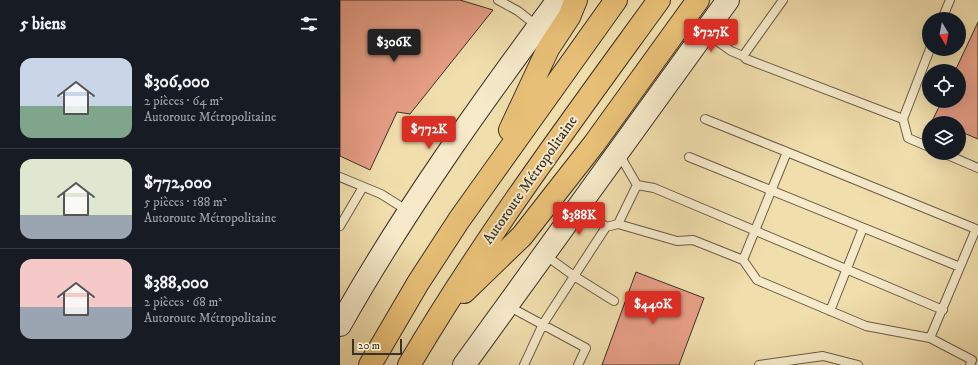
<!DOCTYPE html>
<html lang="fr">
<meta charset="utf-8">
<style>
:root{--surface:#171b24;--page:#20242c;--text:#f1f3f6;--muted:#9ea1a6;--line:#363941;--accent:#d93025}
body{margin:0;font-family:"IM FELL DW Pica",serif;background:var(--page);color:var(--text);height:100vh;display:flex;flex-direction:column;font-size:15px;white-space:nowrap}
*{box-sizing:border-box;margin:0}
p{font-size:13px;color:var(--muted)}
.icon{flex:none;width:22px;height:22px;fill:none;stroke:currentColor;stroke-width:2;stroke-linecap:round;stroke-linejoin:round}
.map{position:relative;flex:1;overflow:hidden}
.drawer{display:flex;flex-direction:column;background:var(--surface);width:340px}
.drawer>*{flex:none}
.needle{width:26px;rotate:170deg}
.tools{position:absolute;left:582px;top:12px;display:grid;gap:8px}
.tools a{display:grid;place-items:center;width:44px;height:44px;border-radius:50%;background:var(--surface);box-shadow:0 4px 16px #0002;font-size:20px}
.scale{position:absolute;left:12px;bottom:10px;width:50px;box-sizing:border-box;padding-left:4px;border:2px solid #3a3128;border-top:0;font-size:11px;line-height:14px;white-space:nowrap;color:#3a3128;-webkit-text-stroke:3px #f6eaca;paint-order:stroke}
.price{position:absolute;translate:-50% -34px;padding:0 9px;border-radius:4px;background:var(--accent);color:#fff;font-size:13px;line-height:26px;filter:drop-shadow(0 1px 2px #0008)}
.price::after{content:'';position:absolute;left:50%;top:24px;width:12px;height:9px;margin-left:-6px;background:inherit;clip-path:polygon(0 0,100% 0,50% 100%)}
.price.current{background:#222;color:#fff}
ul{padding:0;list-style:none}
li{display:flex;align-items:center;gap:12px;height:100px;padding:0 20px}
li+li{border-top:1px solid var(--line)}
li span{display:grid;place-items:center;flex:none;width:112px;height:80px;border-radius:12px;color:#555}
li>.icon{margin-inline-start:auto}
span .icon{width:48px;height:48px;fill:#fffc;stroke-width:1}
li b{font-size:17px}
h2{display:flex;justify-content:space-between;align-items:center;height:48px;padding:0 20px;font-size:17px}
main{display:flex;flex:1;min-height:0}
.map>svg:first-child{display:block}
.building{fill:#e79f87;stroke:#3a3128}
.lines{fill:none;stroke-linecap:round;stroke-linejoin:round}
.service-casing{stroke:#685c49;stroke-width:10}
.secondary-casing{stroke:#3a3128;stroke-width:24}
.motorway-casing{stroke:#3a3128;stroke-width:24}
.service{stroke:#f6eaca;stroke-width:8}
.secondary{stroke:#f6eaca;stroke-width:22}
.motorway{stroke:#e8bf76;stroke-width:22}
.labels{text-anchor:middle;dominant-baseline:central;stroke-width:4;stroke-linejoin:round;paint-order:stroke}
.street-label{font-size:15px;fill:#3a3128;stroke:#f6eaca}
</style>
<main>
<section class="drawer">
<h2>5 biens<svg class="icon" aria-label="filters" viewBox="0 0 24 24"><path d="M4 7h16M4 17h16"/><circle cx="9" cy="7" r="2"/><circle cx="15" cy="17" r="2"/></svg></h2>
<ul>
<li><span style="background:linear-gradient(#c9d6e8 60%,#7fa58c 0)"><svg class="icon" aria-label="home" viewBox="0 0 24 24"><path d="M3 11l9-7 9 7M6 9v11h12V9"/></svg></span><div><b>$306,000</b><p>2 pièces · 64 m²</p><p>Autoroute Métropolitaine</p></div></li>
<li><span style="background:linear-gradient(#dfe7d0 70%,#9aa5b1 0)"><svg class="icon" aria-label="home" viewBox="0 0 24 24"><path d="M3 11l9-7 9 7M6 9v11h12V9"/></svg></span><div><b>$772,000</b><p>5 pièces · 188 m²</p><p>Autoroute Métropolitaine</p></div></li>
<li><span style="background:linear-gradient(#f6c9c9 60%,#9aa5b1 0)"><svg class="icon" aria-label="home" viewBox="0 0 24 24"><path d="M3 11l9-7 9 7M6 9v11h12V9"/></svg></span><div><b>$388,000</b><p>2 pièces · 68 m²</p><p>Autoroute Métropolitaine</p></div></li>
</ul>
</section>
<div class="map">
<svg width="638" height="365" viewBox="0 0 638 365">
<rect width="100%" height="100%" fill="#f1dead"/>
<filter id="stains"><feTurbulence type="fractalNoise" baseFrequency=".005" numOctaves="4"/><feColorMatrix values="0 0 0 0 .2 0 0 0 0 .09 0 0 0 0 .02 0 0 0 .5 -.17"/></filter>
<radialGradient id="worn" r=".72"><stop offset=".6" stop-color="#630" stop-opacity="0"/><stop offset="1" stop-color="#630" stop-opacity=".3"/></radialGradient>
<path class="building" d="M0 0H120L153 10 70 114 57 112 30 170 0 156Z
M638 22V139L619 131V123H591L602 101H619V71H615Z
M296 272 364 298 339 365H262Z"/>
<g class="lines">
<defs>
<path id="service" d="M158 0 178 11 197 26
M443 0 403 56 406 59 563 119 590 49
M602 19 610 0
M366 33 391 51 403 56
M563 119 568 138 589 147
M603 153 638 168
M349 157 620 267
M0 177 41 194 68 211
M297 185 314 188 603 310
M278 224 337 241 353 240 403 260 447 152 365 119
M0 226 23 187
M266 227 278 224 297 185 279 154
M205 255 234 276 274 301
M403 260 417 280 526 326 590 338 636 229 447 152
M168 306 246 348 238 365
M490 311 523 228
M590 338 632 360 630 365
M184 365 203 324 266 227 240 205
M419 365 483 356 518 365"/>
<path id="secondary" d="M0 325C64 211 140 105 218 0
M124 365 388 0"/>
<path id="motorway" d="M170 130 208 49 229 17 236 0
M124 292 182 236 254 144 358 0
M30 365 78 283 119 220 276 0
M69 365C144 238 232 120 319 0"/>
</defs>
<use href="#service" class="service-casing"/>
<use href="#secondary" class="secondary-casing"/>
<use href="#motorway" class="motorway-casing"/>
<use href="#service" class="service"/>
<use href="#secondary" class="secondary"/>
<use href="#motorway" class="motorway"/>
</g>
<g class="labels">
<g class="street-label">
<text transform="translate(190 180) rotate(-55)">Autoroute Métropolitaine</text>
</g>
</g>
<rect width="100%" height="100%" filter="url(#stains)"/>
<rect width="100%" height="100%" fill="url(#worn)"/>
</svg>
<div class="tools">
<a><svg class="needle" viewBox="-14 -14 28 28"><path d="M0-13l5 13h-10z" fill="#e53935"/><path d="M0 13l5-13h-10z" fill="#9ea1a6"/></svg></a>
<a><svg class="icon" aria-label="locate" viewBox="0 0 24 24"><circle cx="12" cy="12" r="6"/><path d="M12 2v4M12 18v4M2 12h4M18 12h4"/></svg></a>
<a><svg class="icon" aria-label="layers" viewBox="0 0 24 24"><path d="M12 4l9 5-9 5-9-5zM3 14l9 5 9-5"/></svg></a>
</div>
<div class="scale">20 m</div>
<b class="price" style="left:371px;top:53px">$727K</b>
<b class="price current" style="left:54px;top:63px">$306K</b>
<b class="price" style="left:89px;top:150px">$772K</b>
<b class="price" style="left:239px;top:236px">$388K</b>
<b class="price" style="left:313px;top:325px">$440K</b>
</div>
</main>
